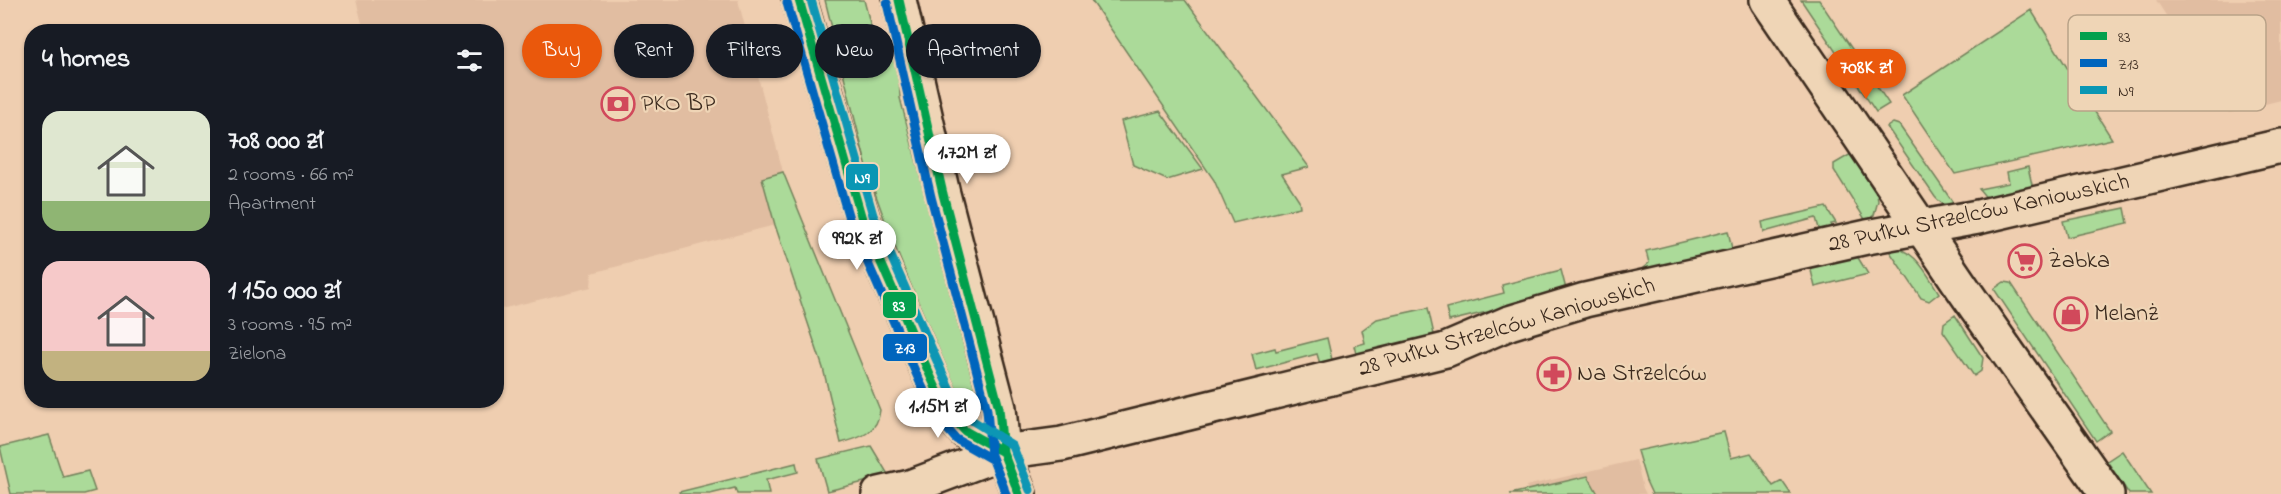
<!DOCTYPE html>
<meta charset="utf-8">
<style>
:root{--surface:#171b24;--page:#242831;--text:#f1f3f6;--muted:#9ea1a6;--accent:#ea580c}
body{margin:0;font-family:"Indie Flower",sans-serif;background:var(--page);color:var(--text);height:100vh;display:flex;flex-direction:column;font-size:22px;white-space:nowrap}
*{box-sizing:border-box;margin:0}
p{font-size:20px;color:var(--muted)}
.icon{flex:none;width:33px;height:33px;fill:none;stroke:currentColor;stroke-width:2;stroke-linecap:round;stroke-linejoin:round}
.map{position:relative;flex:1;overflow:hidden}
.sheet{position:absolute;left:24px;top:24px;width:480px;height:384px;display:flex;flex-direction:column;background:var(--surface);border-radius:24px;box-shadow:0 2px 4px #0004}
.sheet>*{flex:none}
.banner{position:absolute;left:522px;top:24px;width:570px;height:54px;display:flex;gap:12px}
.price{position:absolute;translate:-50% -51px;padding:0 14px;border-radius:21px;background:#fff;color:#222;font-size:20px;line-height:39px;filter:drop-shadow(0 2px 3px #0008)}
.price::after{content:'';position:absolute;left:50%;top:36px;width:18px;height:14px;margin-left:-9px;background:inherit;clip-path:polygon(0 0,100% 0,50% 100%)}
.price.current{background:var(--accent);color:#fff}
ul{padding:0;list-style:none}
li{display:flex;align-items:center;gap:18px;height:150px;padding:0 18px}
li span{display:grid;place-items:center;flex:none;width:168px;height:120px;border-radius:18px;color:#555}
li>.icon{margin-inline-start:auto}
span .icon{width:72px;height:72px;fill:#fffc;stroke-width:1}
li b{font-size:26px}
h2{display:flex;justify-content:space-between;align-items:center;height:72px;padding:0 18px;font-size:26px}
.chip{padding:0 21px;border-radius:27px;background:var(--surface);box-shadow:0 2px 4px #0004;font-size:21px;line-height:54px}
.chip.current{background:var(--accent);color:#fff}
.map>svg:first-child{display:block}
.built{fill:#e1bda1}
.green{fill:#abda99;stroke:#73825c;stroke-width:1.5}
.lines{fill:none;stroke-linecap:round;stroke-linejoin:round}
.minor-casing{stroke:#3b2a1e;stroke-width:38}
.minor{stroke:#efd5b6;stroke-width:33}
.bus-1-casing{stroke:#efd5b6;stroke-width:14}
.bus-2-casing{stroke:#efd5b6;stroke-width:14}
.bus-3-casing{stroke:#efd5b6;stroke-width:14}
.bus-1{stroke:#03a04e;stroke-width:9}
.bus-2{stroke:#0065bd;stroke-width:9}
.bus-3{stroke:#0996b4;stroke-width:9}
.labels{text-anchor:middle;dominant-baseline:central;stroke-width:4.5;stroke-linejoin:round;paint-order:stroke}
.poi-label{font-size:24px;fill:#3b2a1e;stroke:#efd5b6;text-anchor:start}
.street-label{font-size:24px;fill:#3b2a1e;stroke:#efd5b6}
.key{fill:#efd5b6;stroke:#b9a288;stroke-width:1.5}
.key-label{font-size:16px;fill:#3b2a1e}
.line-badge{stroke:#efd5b6;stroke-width:2}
.badge-label{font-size:16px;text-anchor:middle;font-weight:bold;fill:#fff}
</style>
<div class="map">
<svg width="2281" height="494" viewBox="0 0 2281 494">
<rect width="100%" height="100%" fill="#efceb0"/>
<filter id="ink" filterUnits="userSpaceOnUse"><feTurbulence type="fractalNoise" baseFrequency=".0167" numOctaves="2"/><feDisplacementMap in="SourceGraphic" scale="12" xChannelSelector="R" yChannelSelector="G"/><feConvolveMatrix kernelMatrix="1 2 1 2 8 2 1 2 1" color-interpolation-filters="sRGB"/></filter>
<g filter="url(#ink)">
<path class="built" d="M356 0H738L783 172 762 178 775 225 592 273 591 287 497 310 496 32 364 31Z
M2156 0H2281V100L2229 113Z
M1636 460 1643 488 1646 494H1529L1526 486Z"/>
<path class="green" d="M825 0H864L877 50 891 46 899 75 900 98 978 401 979 408 973 417 963 413 889 232 869 176Z
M1091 0H1185L1309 167 1282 174 1299 200 1300 207 1233 223 1214 180Z
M1801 0H1819L1889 104 1876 112Z
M2031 10 2112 139 1955 174 1902 95Z
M1160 111 1203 169 1167 180 1133 165 1121 121Z
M1893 123 1899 125 1954 204C1945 206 1941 204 1935 197L1887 127Z
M1851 154 1877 195 1878 201 1874 215 1866 221 1834 170V164Z
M2028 167 2033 189 1988 200 1979 189 2009 183 2007 172Z
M783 172 880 410C878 433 860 438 841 443L823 368 775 225 762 178Z
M1826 207 1836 223 1831 224 1832 229 1820 232 1816 218 1764 232 1762 222Z
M2125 208 2128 223 2067 237 2063 221Z
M1728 231 1733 253 1638 272 1649 263 1646 251Z
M1886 246C1915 248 1925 271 1939 293L1929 301 1921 298Z
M1854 251 1868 274 1815 287 1809 262Z
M1561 270 1567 293 1449 321 1446 308 1504 293 1502 285Z
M2004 282 2011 283 2110 431 2096 441 1994 289Z
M1428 308 1435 339 1357 357 1354 346 1365 343 1362 330 1377 319Z
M1955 315 1983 358 1981 371 1974 376 1943 331 1944 323Z
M1327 338 1333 364 1321 367 1317 354 1256 370 1252 354 1275 348 1276 351Z
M1724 432 1731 458 1751 453 1773 486 1782 481 1791 494H1652L1646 481 1637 451Z
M49 435 63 477 88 471 95 491 84 494H11L0 447Z
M871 446 889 476 827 491 818 459Z
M2122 451 2151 494H2129L2107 461Z
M796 463 798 472 766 480 769 494H737L735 488 710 494H680L679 492Z
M1588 476 1598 494H1510Z"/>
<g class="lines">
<defs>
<path id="minor" d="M799 0 862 219 930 375 946 410 956 421 965 431 1003 452
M899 0 943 194 999 408 1003 452 1019 494
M1767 0 1966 293 2107 494
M879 494 910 487 1003 452 1062 444 1446 350 1509 323 1585 300 1867 237 1978 217 2281 146"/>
</defs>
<use href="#minor" class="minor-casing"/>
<use href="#minor" class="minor"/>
<defs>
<path id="bus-1" d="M799 0 862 219 930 375 946 410 965 431 1003 452 1019 494
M899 0 943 194 999 408 1003 452 1015 484"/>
<path id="bus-2" d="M787 3 850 222 919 380 936 416 956 439 993 460 1006 494
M887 3 931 197 987 410 991 455 1004 488"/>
<path id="bus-3" d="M811 0 873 215 941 370 956 403 973 421 1012 445 1030 490"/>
</defs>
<use href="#bus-1" class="bus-1-casing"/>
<use href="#bus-2" class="bus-2-casing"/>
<use href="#bus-3" class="bus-3-casing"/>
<use href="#bus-1" class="bus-1"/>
<use href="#bus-2" class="bus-2"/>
<use href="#bus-3" class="bus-3"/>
</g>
</g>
<defs>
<symbol id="bank-ring" viewBox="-11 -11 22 22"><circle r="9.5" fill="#efd5b6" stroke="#d1495b" stroke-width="1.5"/><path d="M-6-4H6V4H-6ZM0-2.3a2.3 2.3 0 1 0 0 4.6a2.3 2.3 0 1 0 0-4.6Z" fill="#d1495b"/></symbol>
<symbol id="supermarket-ring" viewBox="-11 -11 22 22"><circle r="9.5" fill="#efd5b6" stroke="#d1495b" stroke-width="1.5"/><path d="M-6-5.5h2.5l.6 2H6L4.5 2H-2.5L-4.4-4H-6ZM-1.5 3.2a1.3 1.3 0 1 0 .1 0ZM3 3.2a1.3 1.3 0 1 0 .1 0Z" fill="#d1495b"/></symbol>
<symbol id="shop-ring" viewBox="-11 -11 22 22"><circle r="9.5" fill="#efd5b6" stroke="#d1495b" stroke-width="1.5"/><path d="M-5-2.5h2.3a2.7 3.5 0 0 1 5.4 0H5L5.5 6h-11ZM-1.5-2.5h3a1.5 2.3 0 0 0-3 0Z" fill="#d1495b"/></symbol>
<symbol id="pharmacy-ring" viewBox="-11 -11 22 22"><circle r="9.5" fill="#efd5b6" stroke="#d1495b" stroke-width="1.5"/><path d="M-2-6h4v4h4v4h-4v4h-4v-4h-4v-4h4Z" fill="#d1495b"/></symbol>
</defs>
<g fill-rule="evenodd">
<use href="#bank-ring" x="599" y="85" width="38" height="38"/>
<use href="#supermarket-ring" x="2006" y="242" width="38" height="38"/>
<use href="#shop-ring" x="2052" y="295" width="38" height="38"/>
<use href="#pharmacy-ring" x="1535" y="355" width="38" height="38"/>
</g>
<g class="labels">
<g class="poi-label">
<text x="641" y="104">PKO BP</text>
<text x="2048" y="261">Żabka</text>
<text x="2094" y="314">Melanż</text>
<text x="1577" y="374">Na Strzelców</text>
</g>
<g class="street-label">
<text transform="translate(1979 214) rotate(-12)">28 Pułku Strzelców Kaniowskich</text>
<text transform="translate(1507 328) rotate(-16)">28 Pułku Strzelców Kaniowskich</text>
</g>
</g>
<rect x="2068" y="15" width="198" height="96" rx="9" class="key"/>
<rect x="2080" y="32" width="27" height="8" fill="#03a04e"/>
<rect x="2080" y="59" width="27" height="8" fill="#0065bd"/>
<rect x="2080" y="86" width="27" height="8" fill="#0996b4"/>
<g class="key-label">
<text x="2118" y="42">83</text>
<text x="2118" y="69">Z13</text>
<text x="2118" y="96">N9</text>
</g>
<g class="line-badge">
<rect x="845" y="163" width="34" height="28" rx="6" fill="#0996b4"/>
<rect x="882" y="291" width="35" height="28" rx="6" fill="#03a04e"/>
<rect x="882" y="333" width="46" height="29" rx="6" fill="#0065bd"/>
</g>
<g class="badge-label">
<text x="862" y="183">N9</text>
<text x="899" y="311">83</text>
<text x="905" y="353">Z13</text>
</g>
</svg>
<b class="price current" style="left:1866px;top:100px">708K zł</b>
<b class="price" style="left:967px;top:185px">1.72M zł</b>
<b class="price" style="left:857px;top:271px">992K zł</b>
<b class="price" style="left:938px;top:439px">1.15M zł</b>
<div class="banner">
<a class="chip current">Buy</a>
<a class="chip">Rent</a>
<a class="chip">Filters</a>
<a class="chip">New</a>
<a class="chip">Apartment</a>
</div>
<section class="sheet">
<h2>4 homes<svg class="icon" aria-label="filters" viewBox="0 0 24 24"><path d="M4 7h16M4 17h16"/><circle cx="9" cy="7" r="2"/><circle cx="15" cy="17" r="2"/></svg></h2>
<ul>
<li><span style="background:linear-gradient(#dfe7d0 75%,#8fb573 0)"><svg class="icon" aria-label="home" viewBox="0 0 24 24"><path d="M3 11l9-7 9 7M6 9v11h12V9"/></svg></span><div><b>708 000 zł</b><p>2 rooms · 66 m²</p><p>Apartment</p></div></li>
<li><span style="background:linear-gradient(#f6c9c9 75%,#c2b280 0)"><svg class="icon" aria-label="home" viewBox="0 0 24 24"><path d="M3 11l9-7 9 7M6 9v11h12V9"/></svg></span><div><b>1 150 000 zł</b><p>3 rooms · 95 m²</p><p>Zielona</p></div></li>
</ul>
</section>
</div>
